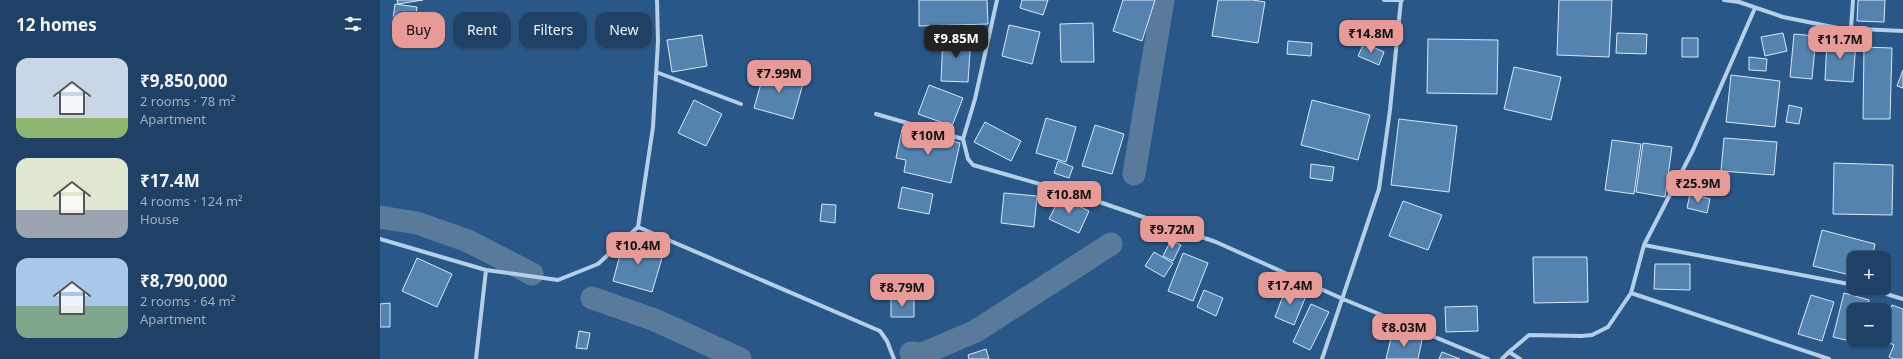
<!DOCTYPE html>
<meta charset="utf-8">
<style>
:root{--surface:#1f4165;--page:#27486b;--text:#f1f3f6;--muted:#a1afbf;--line:#3c5a79;--accent:#e69b98}
body{margin:0;font-family:"Noto Sans",sans-serif;background:var(--page);color:var(--text);height:100vh;display:flex;flex-direction:column;font-size:15px;white-space:nowrap}
*{box-sizing:border-box;margin:0}
p{font-size:13px;color:var(--muted)}
.icon{flex:none;width:22px;height:22px;fill:none;stroke:currentColor;stroke-width:2;stroke-linecap:round;stroke-linejoin:round}
.map{position:relative;flex:1;overflow:hidden}
.details{display:flex;flex-direction:column;background:var(--surface);width:380px}
.details>*{flex:none}
.banner{position:absolute;left:12px;top:12px;width:380px;height:36px;display:flex;gap:8px}
.buttons{position:absolute;left:1467px;top:251px;display:grid;gap:8px}
.buttons a{display:grid;place-items:center;width:44px;height:44px;border-radius:8px;background:var(--surface);box-shadow:0 1px 3px #0004,0 0 0 1px var(--line);font-size:20px}
.price{position:absolute;translate:-50% -34px;padding:0 9px;border-radius:8px;background:var(--accent);color:#111;font-size:13px;line-height:26px;filter:drop-shadow(0 1px 2px #0008)}
.price::after{content:'';position:absolute;left:50%;top:24px;width:12px;height:9px;margin-left:-6px;background:inherit;clip-path:polygon(0 0,100% 0,50% 100%)}
.price.selected{background:#222;color:#fff}
ul{padding:0;list-style:none}
li{display:flex;align-items:center;gap:12px;height:100px;padding:0 16px}
li span{display:grid;place-items:center;flex:none;width:112px;height:80px;border-radius:12px;color:#555}
li>.icon{margin-inline-start:auto}
span .icon{width:48px;height:48px;fill:#fffc;stroke-width:1}
li b{font-size:17px}
h2{display:flex;justify-content:space-between;align-items:center;height:48px;padding:0 16px;font-size:17px}
.chip{padding:0 14px;border-radius:12px;background:var(--surface);box-shadow:0 1px 3px #0004,0 0 0 1px var(--line);font-size:14px;line-height:36px}
.chip.selected{background:var(--accent);color:#111}
main{display:flex;flex:1;min-height:0}
.map>svg:first-child{display:block}
.lines{fill:none;stroke-linecap:round;stroke-linejoin:round}
.canal{stroke:#597a9a;stroke-width:23}
.building{fill:#5583b0;stroke:#d8e8f6}
.street{stroke:#b5cfe8;stroke-width:4}
</style>
<main>
<section class="details">
<h2>12 homes<svg class="icon" aria-label="filters" viewBox="0 0 24 24"><path d="M4 7h16M4 17h16"/><circle cx="9" cy="7" r="2"/><circle cx="15" cy="17" r="2"/></svg></h2>
<ul>
<li><span style="background:linear-gradient(#c9d6e8 75%,#8fb573 0)"><svg class="icon" aria-label="home" viewBox="0 0 24 24"><path d="M3 11l9-7 9 7M6 9v11h12V9"/></svg></span><div><b>₹9,850,000</b><p>2 rooms · 78 m²</p><p>Apartment</p></div></li>
<li><span style="background:linear-gradient(#dfe7d0 65%,#9aa5b1 0)"><svg class="icon" aria-label="home" viewBox="0 0 24 24"><path d="M3 11l9-7 9 7M6 9v11h12V9"/></svg></span><div><b>₹17.4M</b><p>4 rooms · 124 m²</p><p>House</p></div></li>
<li><span style="background:linear-gradient(#a9c7e8 60%,#7fa58c 0)"><svg class="icon" aria-label="home" viewBox="0 0 24 24"><path d="M3 11l9-7 9 7M6 9v11h12V9"/></svg></span><div><b>₹8,790,000</b><p>2 rooms · 64 m²</p><p>Apartment</p></div></li>
</ul>
</section>
<div class="map">
<svg width="1523" height="359" viewBox="0 0 1523 359">
<rect width="100%" height="100%" fill="#295787"/>
<g class="lines">
<path class="canal" d="M754 174 783 0
M0 217 37 223 88 241 152 274
M212 298 275 320 360 359
M531 353 542 354 596 331 731 244"/>
</g>
<path class="building" d="M17 0H43L18 4Z
M539 0H607L608 24 539 26Z
M642 0H668L663 15 640 8Z
M743 0H775L762 41 733 31Z
M838 0H873L885 2 878 43 832 36Z
M1179 0H1232L1229 57 1177 55Z
M1478 0H1505L1504 22 1477 21Z
M15 4 37 7 35 22 13 19Z
M713 23 714 62H681L680 24Z
M629 25 660 32 652 64 622 56Z
M1237 33 1267 34 1266 54 1236 53Z
M1403 33 1407 51 1385 56 1381 37Z
M1414 34 1436 36 1432 79 1410 77Z
M322 35 327 66 292 72 287 40Z
M563 36 591 37 588 82 561 81Z
M1302 38H1318V57H1302Z
M1048 39 1118 40 1117 94 1047 93Z
M1447 39 1476 41 1473 82 1445 80Z
M908 41 932 43 931 56 907 54Z
M984 43 1004 52 999 65 978 56Z
M1484 47 1512 48 1510 119H1483Z
M1369 57 1387 59 1386 71 1369 70Z
M1134 67 1181 77 1171 120 1124 109Z
M385 69 424 80 413 119 374 108Z
M1523 70V88L1517 86Z
M1351 75 1400 81 1395 127 1346 122Z
M549 85 583 98 572 126 538 114Z
M314 100 342 114 326 146 298 133Z
M932 100 990 115 978 160 921 145Z
M1409 105 1422 108 1419 124 1406 122Z
M666 118 696 127 686 162 656 153Z
M1019 119 1077 126 1069 192 1011 185Z
M605 122 641 141 631 161 594 142Z
M715 125 744 134 732 174 702 166Z
M522 129 580 143 571 183 524 172 526 160 516 158Z
M1344 138 1397 142 1394 175 1341 171Z
M1232 140 1261 144 1254 194 1225 190Z
M1263 143 1292 147 1285 197 1256 192Z
M678 161 693 167 689 178 674 173Z
M1454 163 1513 165 1512 215 1453 214Z
M931 164 954 167 952 181 930 178Z
M522 187 553 194 549 214 518 208Z
M624 193 657 196 654 227 621 223Z
M1310 194 1330 199 1327 213 1307 208Z
M680 197 709 211 699 233 669 219Z
M1023 201 1062 215 1048 250 1009 236Z
M442 204 456 205 455 223 440 221Z
M1442 230 1495 244 1492 258H1474V276L1433 266Z
M244 240 284 251 272 292 233 281Z
M791 240 801 245 793 261 783 256Z
M774 252 793 263 784 277 765 266Z
M803 253 828 263 813 301 788 291Z
M1153 257H1207L1208 302 1154 303Z
M37 258 72 274 57 307 22 291Z
M1275 264H1310V290L1274 289Z
M906 288 926 296 914 325 895 317Z
M824 290 843 298 836 316 817 307Z
M1464 293 1489 300 1487 310H1474V340H1479L1478 343 1453 337Z
M1431 295 1454 302 1442 341 1418 334Z
M511 298H534V317H511Z
M10 303V327H0V304Z
M931 304 949 312 930 350 913 342Z
M1512 305 1523 309V359H1514L1509 357 1514 345 1502 340H1504V325Z
M1097 306 1098 331 1066 332 1065 307Z
M199 331 210 333 207 349 196 348Z
M1012 334 1042 340 1038 359H1006Z
M606 349 609 359H589L588 355Z
M1062 352 1080 359H1059Z"/>
<g class="lines">
<path class="street" d="M277 0 278 41 273 127 258 227 500 331 507 341 514 359
M617 0 595 99 583 139 588 159 593 165 705 197 836 242 963 299 1108 359
M1004 0H1022
M1344 0 1359 2 1403 17 1458 28 1523 31
M1471 28 1473 0
M276 72 361 104
M496 114 583 139
M0 239 106 270
M1264 245 1474 285
M1487 288 1523 299
M1251 293 1449 359
M1129 352 1140 359
M96 359 106 270 178 280 218 264 258 227
M942 359 999 189 1010 110 1021 0
M1122 359 1129 352 1149 335 1201 336 1212 335 1228 327 1251 293 1264 245 1313 150 1375 8"/>
</g>
</svg>
<div class="buttons">
<a>+</a>
<a>−</a>
</div>
<b class="price" style="left:991px;top:54px">₹14.8M</b>
<b class="price selected" style="left:576px;top:59px">₹9.85M</b>
<b class="price" style="left:1460px;top:60px">₹11.7M</b>
<b class="price" style="left:399px;top:94px">₹7.99M</b>
<b class="price" style="left:548px;top:156px">₹10M</b>
<b class="price" style="left:1318px;top:204px">₹25.9M</b>
<b class="price" style="left:689px;top:215px">₹10.8M</b>
<b class="price" style="left:792px;top:250px">₹9.72M</b>
<b class="price" style="left:258px;top:266px">₹10.4M</b>
<b class="price" style="left:910px;top:306px">₹17.4M</b>
<b class="price" style="left:522px;top:308px">₹8.79M</b>
<b class="price" style="left:1024px;top:348px">₹8.03M</b>
<div class="banner">
<a class="chip selected">Buy</a>
<a class="chip">Rent</a>
<a class="chip">Filters</a>
<a class="chip">New</a>
</div>
</div>
</main>
